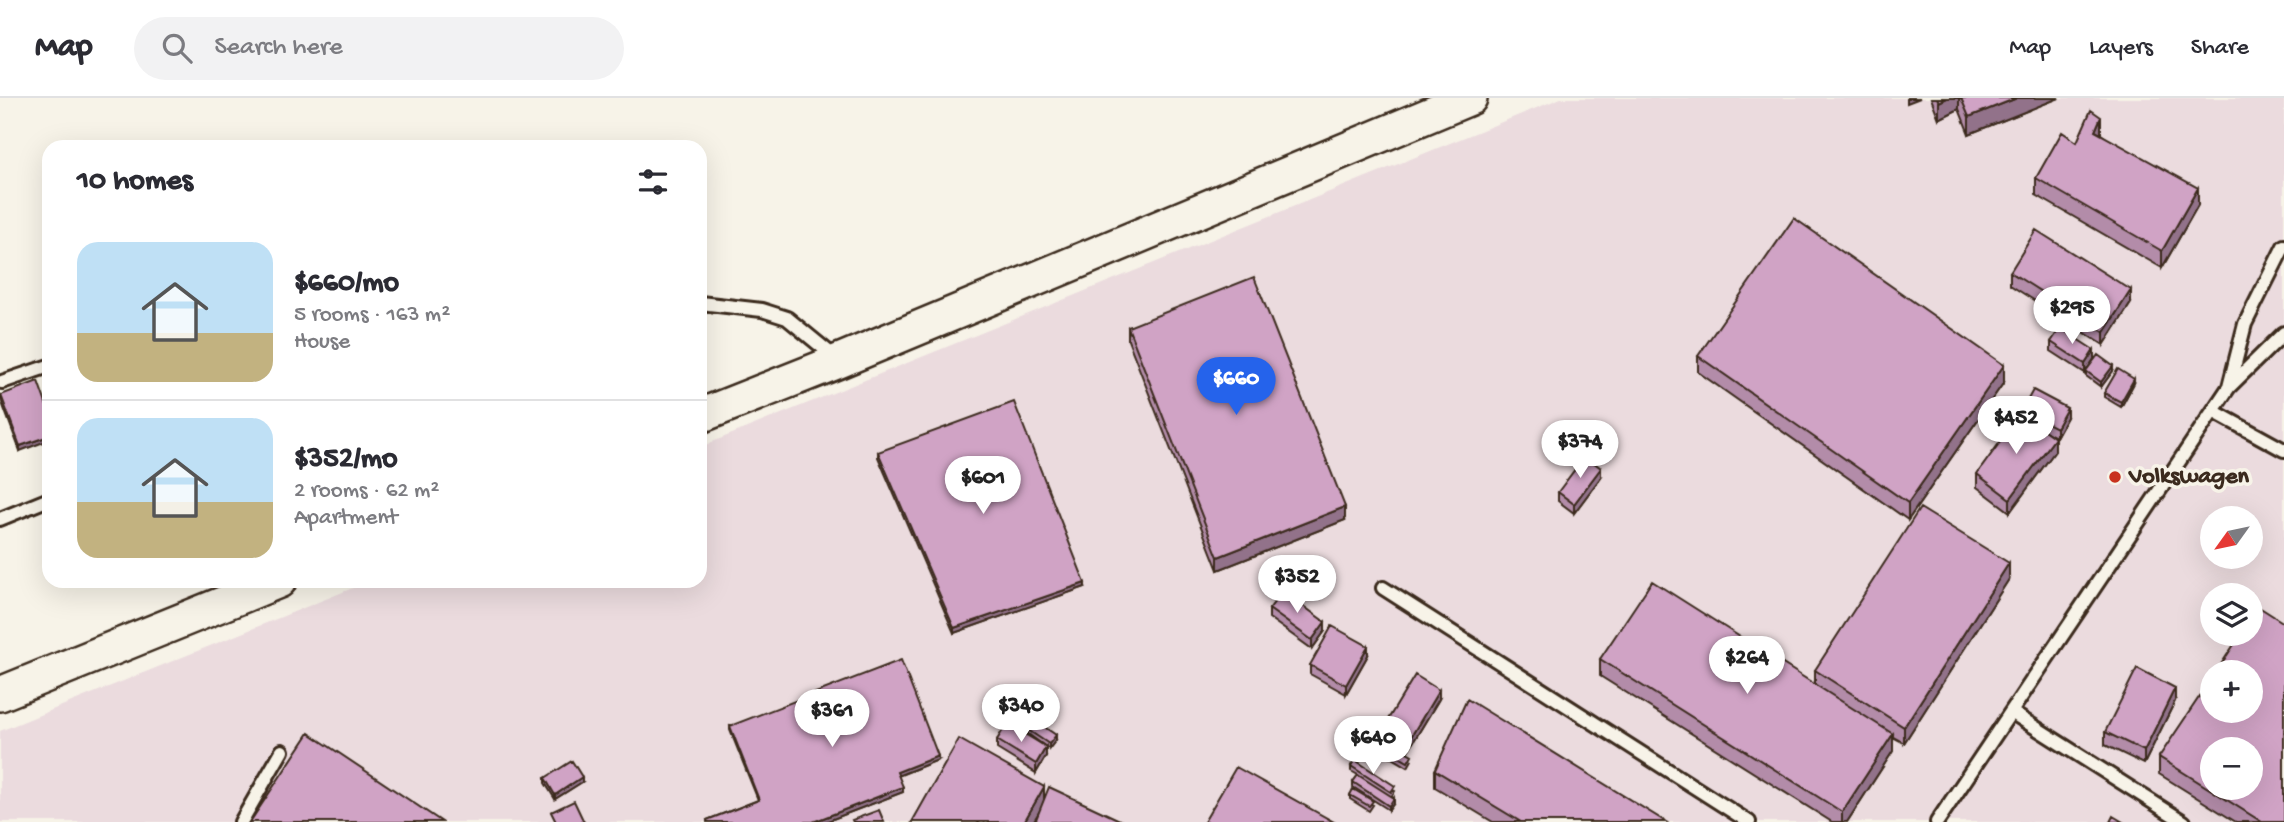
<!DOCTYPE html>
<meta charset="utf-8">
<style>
:root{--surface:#fff;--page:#f2f2f3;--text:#2b2b33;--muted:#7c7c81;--line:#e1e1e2;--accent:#2563eb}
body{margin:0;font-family:"Gochi Hand",sans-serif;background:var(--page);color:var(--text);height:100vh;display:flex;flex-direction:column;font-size:26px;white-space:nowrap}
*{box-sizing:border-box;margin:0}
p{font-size:23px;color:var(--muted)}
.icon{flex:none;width:38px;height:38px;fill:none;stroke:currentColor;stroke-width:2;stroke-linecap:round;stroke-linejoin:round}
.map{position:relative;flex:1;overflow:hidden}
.details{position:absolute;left:42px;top:42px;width:665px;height:448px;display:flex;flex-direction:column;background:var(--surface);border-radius:21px;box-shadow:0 7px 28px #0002}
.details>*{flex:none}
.needle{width:46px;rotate:237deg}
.fabs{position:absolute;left:2200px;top:408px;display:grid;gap:14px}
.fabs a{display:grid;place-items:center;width:63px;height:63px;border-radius:50%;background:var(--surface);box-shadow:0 7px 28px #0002;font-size:35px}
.price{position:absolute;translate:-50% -60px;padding:0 16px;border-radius:24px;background:#fff;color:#222;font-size:23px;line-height:46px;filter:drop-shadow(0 2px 4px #0008)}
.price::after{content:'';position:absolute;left:50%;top:42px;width:21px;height:16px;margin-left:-10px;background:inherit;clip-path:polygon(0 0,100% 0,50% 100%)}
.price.selected{background:var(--accent);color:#fff}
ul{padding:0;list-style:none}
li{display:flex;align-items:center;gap:21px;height:175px;padding:0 35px}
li+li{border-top:2px solid var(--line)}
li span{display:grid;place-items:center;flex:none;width:196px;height:140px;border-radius:21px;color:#555}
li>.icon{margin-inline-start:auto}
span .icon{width:84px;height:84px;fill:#fffc;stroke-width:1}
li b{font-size:30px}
h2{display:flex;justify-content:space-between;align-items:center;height:84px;padding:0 35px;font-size:30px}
header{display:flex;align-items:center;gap:42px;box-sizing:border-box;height:98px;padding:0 35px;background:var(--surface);border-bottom:2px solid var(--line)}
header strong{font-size:33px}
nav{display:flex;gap:38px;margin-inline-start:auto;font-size:24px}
.search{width:490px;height:63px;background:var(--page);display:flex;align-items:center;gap:18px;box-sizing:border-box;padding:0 24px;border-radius:38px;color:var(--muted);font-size:26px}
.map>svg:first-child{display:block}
.built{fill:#ebdbde;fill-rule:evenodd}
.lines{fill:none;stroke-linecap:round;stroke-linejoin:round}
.lane-casing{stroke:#3b2a1e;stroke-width:18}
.secondary-casing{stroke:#3b2a1e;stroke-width:38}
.lane{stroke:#f7f3e8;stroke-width:12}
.secondary{stroke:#f7f3e8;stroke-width:33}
.wall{fill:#b38ca9;stroke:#3b2a1e;stroke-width:2}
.shaded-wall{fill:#92728a;stroke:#3b2a1e;stroke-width:2}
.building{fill:#d0a3c5;stroke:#3b2a1e;stroke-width:2;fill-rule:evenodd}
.poi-dot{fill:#c8321e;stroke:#f7f3e8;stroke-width:2.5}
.labels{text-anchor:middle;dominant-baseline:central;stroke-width:7;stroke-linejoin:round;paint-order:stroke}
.poi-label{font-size:24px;font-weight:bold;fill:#3b2a1e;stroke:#f7f3e8;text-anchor:start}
</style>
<header>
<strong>Map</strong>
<div class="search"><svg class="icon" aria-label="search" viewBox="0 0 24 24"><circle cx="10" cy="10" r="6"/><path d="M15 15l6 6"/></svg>Search here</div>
<nav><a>Map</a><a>Layers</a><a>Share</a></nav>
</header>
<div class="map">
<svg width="2284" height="724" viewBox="0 0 2284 724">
<rect width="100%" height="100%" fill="#f7f3e8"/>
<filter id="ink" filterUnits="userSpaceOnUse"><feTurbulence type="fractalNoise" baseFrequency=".0143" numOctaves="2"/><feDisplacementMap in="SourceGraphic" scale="14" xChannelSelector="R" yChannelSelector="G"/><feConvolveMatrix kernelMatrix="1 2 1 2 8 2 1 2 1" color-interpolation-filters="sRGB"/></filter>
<g filter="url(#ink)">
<path class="built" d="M1561 0H2284V724H0V633L370 483H700V349ZM2212 420H2250V458H2212ZM2212 497H2250V536H2212ZM2212 574H2250V612H2212ZM2212 651H2250V690H2212Z"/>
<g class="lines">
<defs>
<path id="lane" d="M700 205 762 212 787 220 837 261
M2 284 49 268
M2229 289 2245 226 2284 148
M2213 313 2284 352
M0 421 49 401
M1383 490 1749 724
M2011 614 2184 724
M241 724 282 653
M1937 724 2229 289 2284 235"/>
<path id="secondary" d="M700 318 839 263 1470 0
M0 596 279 483"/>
</defs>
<use href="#lane" class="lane-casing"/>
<use href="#secondary" class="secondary-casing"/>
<use href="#lane" class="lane"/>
<use href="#secondary" class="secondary"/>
</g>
<path class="wall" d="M1931 0H2059L1969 36 1959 11 1939 21Z
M2101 36 2198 107 2162 170 2036 97V80L2077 44Z
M2010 174 2131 205 2104 247 2010 187Z
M1128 229 1345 422 1218 472 1128 242Z
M2051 244 2094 261 2087 272 2113 273 2101 289 2086 278V273L2085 275 2051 253Z
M1698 258 2004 284 1908 422 1698 274Z
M2134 285 2121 309 2104 299V295Z
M1 297 49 314 20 353 1 302Z
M2022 312 2067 319 2056 339 2046 334 2055 353 2010 414 1977 389V376L2022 316Z
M878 354 1085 489 954 535 878 359Z
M1601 379 1574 415 1558 403V394Z
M2009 481 1904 645 1893 639V653L1847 724H1832L1600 578V561L1815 587V572Z
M1269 511 1325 533 1312 551 1269 520Z
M1368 557 1346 596 1310 576V567Z
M1439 601 1409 651 1384 637V628Z
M2175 603 2144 666 2105 647V634Z
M730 628 938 662 898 678 903 694 825 724H707V722L758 702 730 632Z
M1028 632 1056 642 1049 651 1028 636Z
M1369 641 1412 662 1408 669 1369 646Z
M997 642 1046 658 1036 675 997 651Z
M2159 659 2284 724H2236L2159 676Z
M1351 668 1395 693 1391 699 1394 705 1389 712 1353 689V684L1358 677 1351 673Z
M1435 672 1666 724H1493L1435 689Z
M545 680 582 684 555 701 545 685Z
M1350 697 1373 707 1369 713 1350 701Z"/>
<path class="shaded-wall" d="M1907 0H1920L1907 5Z
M1947 0H1959V11L1939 21V4Z
M2017 0H2059L1969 36V19Z
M2101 19V36L2095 33Z
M2198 90V107L2162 170V153Z
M2131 192V205L2104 247V234Z
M2094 252V261L2085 275V266Z
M2004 267V284L1908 422V405Z
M2113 268V273L2101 289V284Z
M2134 281V285L2121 309V304Z
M2067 310V319L2056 339V330Z
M49 338V342L20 353V348Z
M2055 340V353L2010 414V401Z
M1601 370V379L1574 415V406Z
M1345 409V422L1218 472V459Z
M2009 465V481L1904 645V629Z
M1085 485V489L954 535V530Z
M1325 524V533L1312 551V542Z
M1368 548V557L1346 596V587Z
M2175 590V603L2144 666V653Z
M1439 592V601L1409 651V642Z
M1893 636V653L1847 724H1842V714Z
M1056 637V642L1049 651V646Z
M1046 649V658L1036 675V666Z
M938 658V662L897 678V674Z
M582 679V684L555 701V697Z
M903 689V694L825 724H813Z
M1044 689V706L1033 724H1024Z
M1394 700V705L1389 712V708Z"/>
<path class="building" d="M1937 0H1947L1939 4Z
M1961 0H2017L1969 19Z
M2091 12 2101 19 2095 33 2198 90 2162 153 2036 80 2062 34 2077 44Z
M1794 120 2004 267 1908 405 1698 258Z
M2036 132 2131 192 2104 234 2010 174Z
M1254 179 1345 409 1218 459 1128 229Z
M2060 230 2094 252 2085 266 2051 244Z
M2098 257 2113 268 2101 284 2086 273Z
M2118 271 2134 281 2121 304 2104 295Z
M38 283 49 314V338L20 348 1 297Z
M2033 292 2067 310 2056 330 2022 312Z
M1014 304 1085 485 954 530 878 354Z
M2021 315 2055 340 2010 401 1977 376Z
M1585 358 1601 370 1574 406 1558 394Z
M1920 410 2009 465 1904 629 1815 572Z
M1652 483 1893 636 1842 714 1600 561Z
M1283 493 1325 524 1312 542 1269 511Z
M2259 509 2284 525V724H2262L2159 659 2212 580V612H2250V574H2216L2241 536H2250V522ZM2212 651H2250V690H2212Z
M1332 528 1368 548 1346 587 1310 567Z
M901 562 938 658 897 674 903 689 813 724H708L707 722 759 702 730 628Z
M2137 570 2175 590 2144 653 2105 634Z
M1415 577 1439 592 1409 642 1384 628Z
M1467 601 1666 724H1521L1435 672Z
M1034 622 1056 637 1049 646 1028 632Z
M1007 625 1046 649 1036 666 997 642Z
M309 635 442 724H250Z
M1373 635 1412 657 1408 664 1369 641Z
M959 641 1044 689 1024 724H912Z
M1355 662 1395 688 1391 694 1351 668Z
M572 663 582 679 555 697 545 680Z
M1236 669 1334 724H1204Z
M1358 677 1394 700 1389 708 1353 684Z
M1049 689 1124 724H1035Z
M1353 691 1373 703 1369 708 1350 697Z
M574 703 584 724H556L551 714Z
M879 712 884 724H853L852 722Z
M2113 718 2123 724H2110Z"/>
</g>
<circle class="poi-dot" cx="2115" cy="379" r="7"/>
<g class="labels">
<g class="poi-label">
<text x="2129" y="379">Volkswagen</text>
</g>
</g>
</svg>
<div class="fabs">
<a><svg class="needle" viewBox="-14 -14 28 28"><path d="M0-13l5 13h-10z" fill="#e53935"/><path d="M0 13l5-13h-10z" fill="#7c7c81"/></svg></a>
<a><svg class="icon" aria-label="layers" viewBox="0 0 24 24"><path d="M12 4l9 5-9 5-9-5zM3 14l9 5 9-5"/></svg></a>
<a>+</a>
<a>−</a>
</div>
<b class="price" style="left:2072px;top:248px">$295</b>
<b class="price selected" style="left:1236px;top:319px">$660</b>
<b class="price" style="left:2016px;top:358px">$452</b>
<b class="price" style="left:1580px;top:382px">$374</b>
<b class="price" style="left:983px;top:418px">$601</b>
<b class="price" style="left:1297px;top:517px">$352</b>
<b class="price" style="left:1747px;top:598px">$264</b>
<b class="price" style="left:1021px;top:646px">$340</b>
<b class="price" style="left:832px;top:651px">$361</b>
<b class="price" style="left:1373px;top:678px">$640</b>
<section class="details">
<h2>10 homes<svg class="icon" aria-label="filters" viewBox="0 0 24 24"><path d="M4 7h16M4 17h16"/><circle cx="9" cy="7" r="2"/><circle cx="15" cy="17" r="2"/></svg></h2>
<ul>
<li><span style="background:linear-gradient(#bfe0f5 65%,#c2b280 0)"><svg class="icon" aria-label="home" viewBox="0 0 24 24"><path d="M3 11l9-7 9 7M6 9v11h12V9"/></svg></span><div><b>$660/mo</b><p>5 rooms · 163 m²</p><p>House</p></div></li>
<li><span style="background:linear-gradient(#bfe0f5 60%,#c2b280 0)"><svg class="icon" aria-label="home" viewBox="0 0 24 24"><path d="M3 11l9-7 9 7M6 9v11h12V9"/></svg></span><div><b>$352/mo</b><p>2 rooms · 62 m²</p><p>Apartment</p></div></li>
</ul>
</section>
</div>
